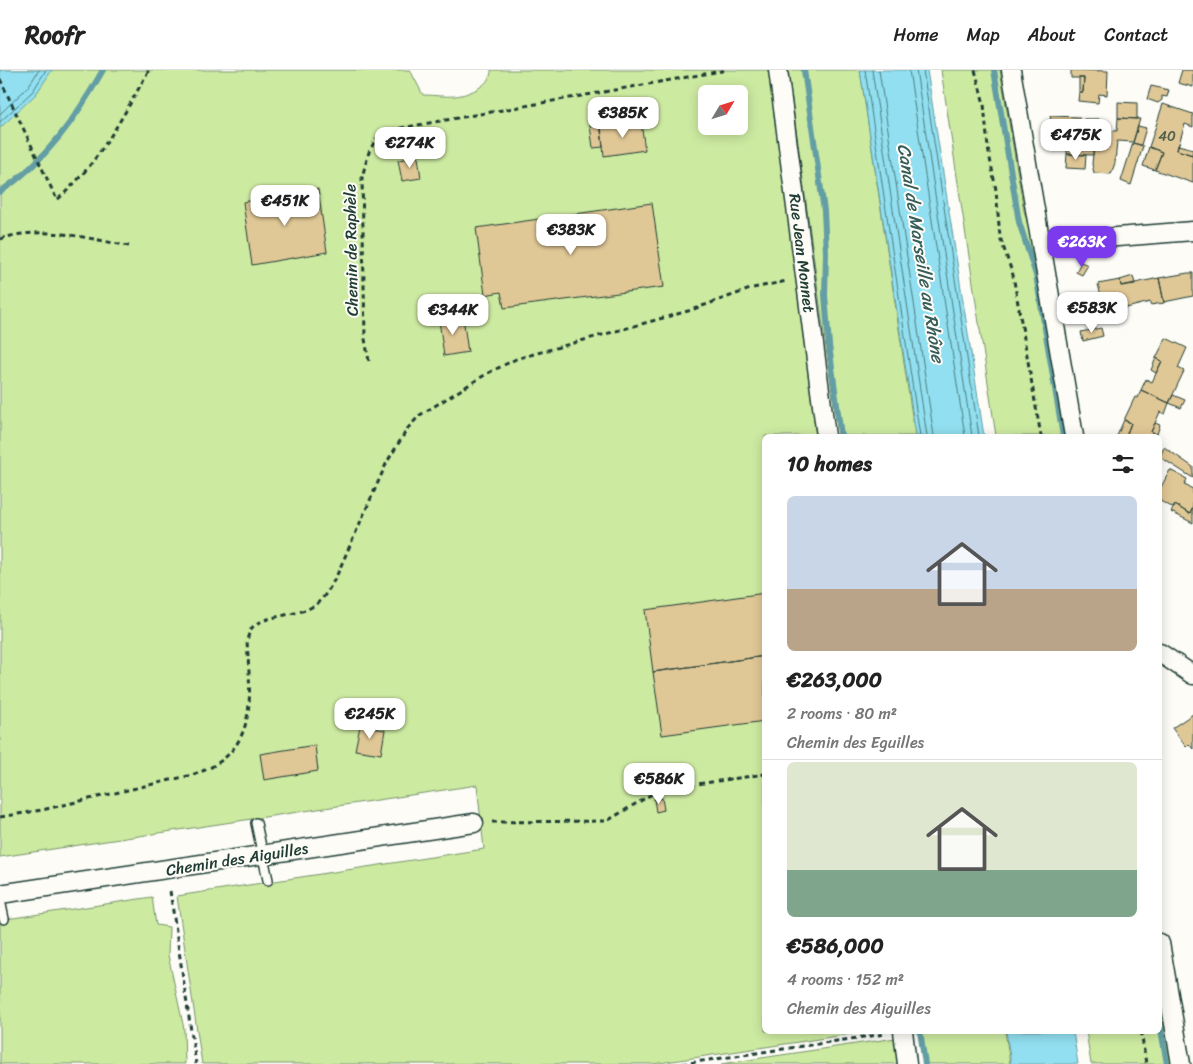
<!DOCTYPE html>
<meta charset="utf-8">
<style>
:root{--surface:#fff;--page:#f2f2f2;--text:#222;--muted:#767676;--line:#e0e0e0;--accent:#7c3aed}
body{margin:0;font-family:Sriracha,sans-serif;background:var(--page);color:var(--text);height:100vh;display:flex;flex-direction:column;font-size:19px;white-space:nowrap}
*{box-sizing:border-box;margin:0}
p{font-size:16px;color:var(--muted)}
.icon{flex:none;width:28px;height:28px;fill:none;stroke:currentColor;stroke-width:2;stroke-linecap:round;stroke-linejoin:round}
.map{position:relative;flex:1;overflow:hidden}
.details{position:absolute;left:762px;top:364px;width:400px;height:600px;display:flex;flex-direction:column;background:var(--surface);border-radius:8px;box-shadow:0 2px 12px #0003}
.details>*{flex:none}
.needle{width:32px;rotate:52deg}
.buttons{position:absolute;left:698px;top:15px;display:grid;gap:10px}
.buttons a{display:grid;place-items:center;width:50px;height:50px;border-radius:8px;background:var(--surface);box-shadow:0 2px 12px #0003;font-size:25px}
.price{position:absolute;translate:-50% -42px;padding:0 11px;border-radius:10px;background:#fff;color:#222;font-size:16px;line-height:32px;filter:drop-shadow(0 1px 2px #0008)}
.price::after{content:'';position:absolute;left:50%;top:30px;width:15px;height:11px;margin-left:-8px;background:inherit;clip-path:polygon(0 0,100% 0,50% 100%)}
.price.on{background:var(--accent);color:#fff}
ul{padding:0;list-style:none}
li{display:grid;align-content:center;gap:10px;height:265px;padding:0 25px}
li+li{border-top:1px solid var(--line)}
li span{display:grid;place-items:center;height:155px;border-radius:8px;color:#555}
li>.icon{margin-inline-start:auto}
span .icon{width:90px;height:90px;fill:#fffc;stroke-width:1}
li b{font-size:21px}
h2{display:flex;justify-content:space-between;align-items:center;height:60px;padding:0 25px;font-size:21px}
header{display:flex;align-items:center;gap:30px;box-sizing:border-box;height:70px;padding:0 25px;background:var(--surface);border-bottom:1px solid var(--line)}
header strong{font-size:24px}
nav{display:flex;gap:28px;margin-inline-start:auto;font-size:18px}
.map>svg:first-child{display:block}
.green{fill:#cdeaa1;stroke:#76946a;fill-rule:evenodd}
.water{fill:#91dff0;stroke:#639ea5}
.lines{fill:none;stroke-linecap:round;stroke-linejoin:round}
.shore{stroke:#4d7e7f;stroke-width:1}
.stream{stroke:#639ea5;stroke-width:6}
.building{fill:#e0c796;stroke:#1f3d34}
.service-casing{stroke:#1f3d34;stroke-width:12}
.minor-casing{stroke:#1f3d34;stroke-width:21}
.path{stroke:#1f3d34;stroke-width:3;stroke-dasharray:5 4;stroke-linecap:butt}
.service{stroke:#fdfcf7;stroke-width:9}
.minor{stroke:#fdfcf7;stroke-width:18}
.labels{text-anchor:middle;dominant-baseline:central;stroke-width:4;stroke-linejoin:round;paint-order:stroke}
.number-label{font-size:14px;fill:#4f604c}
.street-label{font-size:16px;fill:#1f3d34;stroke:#fdfcf7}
.water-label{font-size:18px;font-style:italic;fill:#365d5a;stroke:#fdfcf7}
</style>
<header>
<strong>Roofr</strong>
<nav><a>Home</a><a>Map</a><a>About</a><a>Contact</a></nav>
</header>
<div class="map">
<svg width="1193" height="994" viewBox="0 0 1193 994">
<rect width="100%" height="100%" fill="#fdfcf7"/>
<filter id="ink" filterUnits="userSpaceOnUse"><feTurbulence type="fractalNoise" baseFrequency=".02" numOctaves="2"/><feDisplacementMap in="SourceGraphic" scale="10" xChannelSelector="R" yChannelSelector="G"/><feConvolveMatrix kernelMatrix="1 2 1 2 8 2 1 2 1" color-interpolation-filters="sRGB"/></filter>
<g filter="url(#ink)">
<path class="green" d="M0 0H410L423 25C434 25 445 27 455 26 468 25 492 15 491 0H769L816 366H765V961H871L653 994H202L177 826 484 779 477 715 0 787ZM706 24H739V56H706Z
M788 0H860L915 366H838Z
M941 0H1000L1024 141 1038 188 1068 366H996Z
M152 827 156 855 169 857 168 885 184 959 185 994H0V850Z
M1160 921 1172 994H1091L1086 961H1160Z
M920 961H1005L1010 994H924Z
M896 968 899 994H721Z"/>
<path class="water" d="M0 0H52L36 24 0 58Z
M860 0H927L984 366H916Z
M1006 961H1073L1078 994H1011Z"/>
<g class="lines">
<path class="shore" d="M865 0 920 366
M872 0 927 366
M879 0 934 366
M909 0 965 366
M916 0 972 366
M923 0 979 366
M0 44 28 17 39 0
M0 52 33 21 46 0"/>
<path class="stream" d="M804 0 824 141 826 183 825 225 829 275 841 366
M994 0 1019 152 1036 205 1063 366
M0 122C46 91 76 48 103 0
M1160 954 1167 994
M920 961 925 994"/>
</g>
<path class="building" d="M1071 0 1108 1 1107 25 1099 24 1098 33 1078 31 1079 22H1083L1084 8H1071Z
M1182 0H1193V17L1178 13Z
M1079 8H1084L1083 22H1079Z
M1151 16 1169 20 1167 27 1162 26V30L1158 33 1147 29Z
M1118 32 1137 33V49L1118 48Z
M1163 34 1193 44V57L1185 54 1177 80 1193 85V113L1155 100 1162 82 1149 77Z
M1050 46 1079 47 1078 58H1084V49H1099L1098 59H1103L1101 75H1094L1093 85 1067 84 1068 59 1053 58Z
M1118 48 1140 49 1133 72 1117 71 1115 93 1111 104 1094 103 1092 94 1094 75H1101L1102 60 1117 61Z
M641 52 645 80 604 86 601 57Z
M600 53 603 77 593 78 590 55Z
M1138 56 1146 58 1141 75 1133 73Z
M1133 73 1143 76 1131 115 1121 111Z
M1178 75 1193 79 1192 85 1177 80Z
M1149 77 1162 82 1155 100 1143 96Z
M1067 84 1086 85 1085 99 1066 98Z
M418 87 421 108 402 111 398 90Z
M318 119 327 182 252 195 243 132Z
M652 133 664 217 504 238 501 222 485 225 476 158Z
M1081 192 1088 195 1082 205 1076 202Z
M1188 203H1193V226L1164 232 1159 208Z
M1133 206 1135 214 1121 216 1120 210Z
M1159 208 1164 233 1150 235V232L1126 238 1124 231 1103 235 1098 214 1120 210 1121 216Z
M1124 231 1126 238 1103 242V235Z
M463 247 468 282 444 286 439 250Z
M1101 258 1103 266 1083 271 1081 262Z
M1166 268 1187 278 1178 298 1184 301 1169 333 1141 320 1146 309 1152 312 1162 291 1156 288Z
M1156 288 1162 291 1156 303 1151 300Z
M1141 320 1169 333 1165 344 1160 342 1151 362 1157 364 1156 366H1126L1131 353 1124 350 1135 327 1138 328Z
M1173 325 1185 330 1181 338 1169 333Z
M1124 350 1131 353 1126 366H1117Z
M1155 353 1160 355 1157 364 1151 362Z
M1164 377 1193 397V408L1160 387Z
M1170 400 1187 409 1184 415 1193 419V437L1190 444 1175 435 1174 438 1160 431V419Z
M1175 435 1190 444 1193 437V453L1171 442Z
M765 523V586L653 602 645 540Z
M765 586V651L662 665 653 602Z
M1193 644V679L1189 674 1186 677 1172 658Z
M360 656 385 660 381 684 355 680Z
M315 675 318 701 264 710 260 684Z
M662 728 664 740 656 742 654 729Z"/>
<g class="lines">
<defs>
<path id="service" d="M256 753 268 810
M0 830 4 849"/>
<path id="minor" d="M778 0 826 366
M1011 0 1074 366
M1041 173 1193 161
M1160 583 1193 605
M0 824 474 753
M1160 873 1181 994
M903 961 907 994"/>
</defs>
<use href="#service" class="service-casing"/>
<use href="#minor" class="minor-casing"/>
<path class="path" d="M975 0 984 34 988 78 996 120 1000 167 1013 205 1041 366
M0 9 57 130C99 93 122 48 149 0
M0 169C44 155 85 168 129 176
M369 291 365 269 362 107 369 82 376 69 390 60 727 0
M0 747 42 740 192 705C199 702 207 700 213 696 260 669 249 615 247 570 248 567 249 562 251 559 262 544 299 547 315 535 324 529 330 517 336 507L387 392 408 358 420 345 488 303 516 289 688 241 753 218 787 211
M492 752 607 751 652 724 664 719 765 704
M170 821 196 994
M1141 961 1146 994
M682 994 884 964"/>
<use href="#service" class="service"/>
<use href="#minor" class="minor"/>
</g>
</g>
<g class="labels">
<g class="number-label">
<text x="1167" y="66">40</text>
</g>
<g class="street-label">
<text transform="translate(351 180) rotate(-91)">Chemin de Raphèle</text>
<text transform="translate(802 183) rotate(83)">Rue Jean Monnet</text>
<text transform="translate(237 789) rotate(-9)">Chemin des Aiguilles</text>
</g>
<g class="water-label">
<text transform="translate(921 183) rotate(81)">Canal de Marseille au Rhône</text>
</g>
</g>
</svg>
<div class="buttons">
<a><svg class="needle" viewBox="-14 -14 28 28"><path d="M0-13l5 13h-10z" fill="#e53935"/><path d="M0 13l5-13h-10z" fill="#767676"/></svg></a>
</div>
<b class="price" style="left:623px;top:69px">€385K</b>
<b class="price" style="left:1076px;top:91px">€475K</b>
<b class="price" style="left:410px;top:99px">€274K</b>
<b class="price" style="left:285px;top:157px">€451K</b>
<b class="price" style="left:571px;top:186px">€383K</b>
<b class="price on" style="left:1082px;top:198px">€263K</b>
<b class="price" style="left:1092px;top:264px">€583K</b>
<b class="price" style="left:453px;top:266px">€344K</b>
<b class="price" style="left:370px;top:670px">€245K</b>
<b class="price" style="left:659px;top:735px">€586K</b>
<section class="details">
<h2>10 homes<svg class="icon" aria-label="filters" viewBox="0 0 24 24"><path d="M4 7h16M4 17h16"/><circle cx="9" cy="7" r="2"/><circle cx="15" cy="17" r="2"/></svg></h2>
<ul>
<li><span style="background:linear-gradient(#c9d6e8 60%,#b9a48a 0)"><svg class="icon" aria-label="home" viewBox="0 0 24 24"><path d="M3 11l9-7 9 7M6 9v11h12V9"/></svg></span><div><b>€263,000</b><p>2 rooms · 80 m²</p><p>Chemin des Eguilles</p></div></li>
<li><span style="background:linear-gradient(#dfe7d0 70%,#7fa58c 0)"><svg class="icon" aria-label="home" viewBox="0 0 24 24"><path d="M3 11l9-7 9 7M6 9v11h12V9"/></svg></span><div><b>€586,000</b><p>4 rooms · 152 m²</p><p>Chemin des Aiguilles</p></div></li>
</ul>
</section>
</div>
